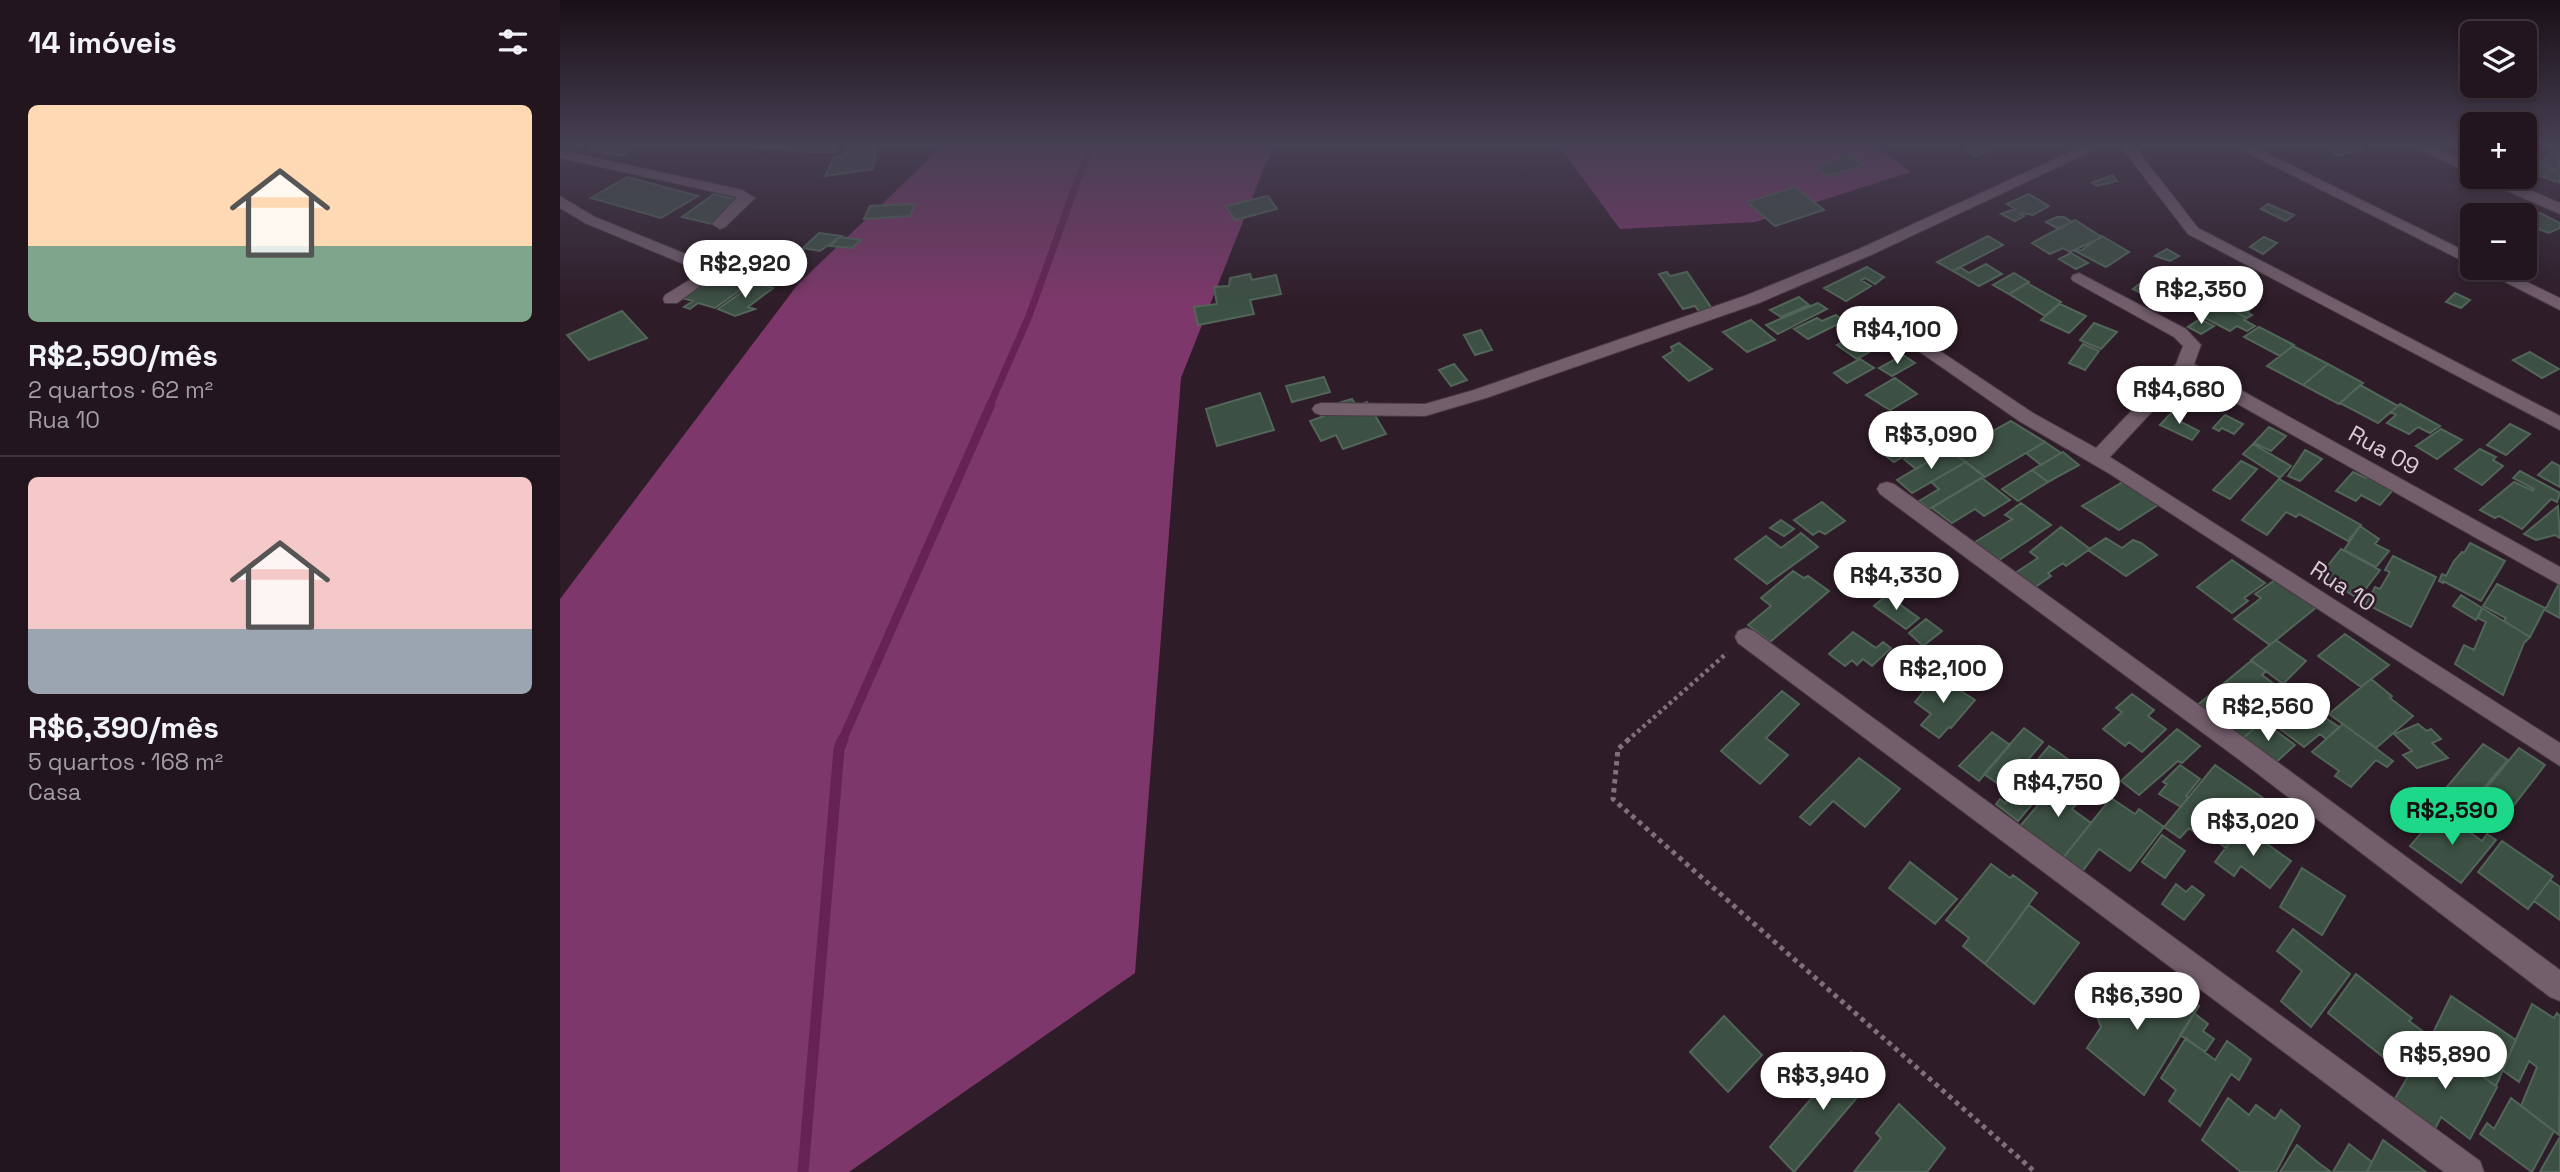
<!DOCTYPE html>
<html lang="pt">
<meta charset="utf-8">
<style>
:root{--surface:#22151e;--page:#2a1e27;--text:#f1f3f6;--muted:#a29fa4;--line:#3f343c;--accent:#1dd888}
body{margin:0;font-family:"Space Grotesk",sans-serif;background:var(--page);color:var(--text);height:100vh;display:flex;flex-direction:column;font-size:26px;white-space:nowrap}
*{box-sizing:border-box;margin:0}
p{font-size:23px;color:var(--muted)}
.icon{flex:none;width:38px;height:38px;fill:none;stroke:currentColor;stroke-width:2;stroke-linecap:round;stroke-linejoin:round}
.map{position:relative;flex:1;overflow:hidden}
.side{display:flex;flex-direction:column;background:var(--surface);width:560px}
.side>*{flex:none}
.tools{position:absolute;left:1900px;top:21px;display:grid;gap:14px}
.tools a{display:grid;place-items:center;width:77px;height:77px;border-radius:10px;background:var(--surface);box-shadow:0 4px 10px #0003,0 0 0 2px var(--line);font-size:35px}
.price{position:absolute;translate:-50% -60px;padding:0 16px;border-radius:24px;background:#fff;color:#222;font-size:23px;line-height:46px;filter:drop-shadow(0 2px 4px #0008)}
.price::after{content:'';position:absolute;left:50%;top:42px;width:21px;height:16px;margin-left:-10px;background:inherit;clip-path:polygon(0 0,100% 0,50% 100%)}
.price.active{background:var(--accent);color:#111}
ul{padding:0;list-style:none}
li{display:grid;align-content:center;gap:14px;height:371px;padding:0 28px}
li+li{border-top:2px solid var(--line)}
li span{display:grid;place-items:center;height:217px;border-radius:10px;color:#555}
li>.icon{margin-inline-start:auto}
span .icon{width:126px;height:126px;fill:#fffc;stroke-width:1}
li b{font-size:30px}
h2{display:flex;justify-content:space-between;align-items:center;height:84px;padding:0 28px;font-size:30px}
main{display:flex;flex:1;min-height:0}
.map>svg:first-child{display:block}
.forest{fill:#7e376a}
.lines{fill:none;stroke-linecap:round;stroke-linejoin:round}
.stream-far2{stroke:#672255;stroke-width:7}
.stream-far1{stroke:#672255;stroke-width:9}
.stream{stroke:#672255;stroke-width:11}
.building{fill:#3c5043;stroke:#516658;stroke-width:2}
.minor-casing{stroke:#483a43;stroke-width:2}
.path-far1{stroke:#7f7079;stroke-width:4.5;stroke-dasharray:3.5 3.5;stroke-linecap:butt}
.path{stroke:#7f7079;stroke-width:5;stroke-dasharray:4.5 4.5;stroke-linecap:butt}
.minor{fill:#735e6c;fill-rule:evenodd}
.labels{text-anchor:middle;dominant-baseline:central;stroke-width:5;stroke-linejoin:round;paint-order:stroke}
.street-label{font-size:23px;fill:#d9cdd4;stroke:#2e1c28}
</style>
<main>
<section class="side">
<h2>14 imóveis<svg class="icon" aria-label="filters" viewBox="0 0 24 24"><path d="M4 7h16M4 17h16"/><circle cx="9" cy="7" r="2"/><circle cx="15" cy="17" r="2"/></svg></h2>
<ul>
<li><span style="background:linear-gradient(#ffd9b3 65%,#7fa58c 0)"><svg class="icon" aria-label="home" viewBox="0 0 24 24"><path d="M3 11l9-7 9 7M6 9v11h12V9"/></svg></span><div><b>R$2,590/mês</b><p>2 quartos · 62 m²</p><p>Rua 10</p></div></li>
<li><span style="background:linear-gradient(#f6c9c9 70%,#9aa5b1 0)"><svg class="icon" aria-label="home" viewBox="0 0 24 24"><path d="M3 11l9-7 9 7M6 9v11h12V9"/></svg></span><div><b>R$6,390/mês</b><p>5 quartos · 168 m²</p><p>Casa</p></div></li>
</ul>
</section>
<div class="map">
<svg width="2000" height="1172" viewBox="0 0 2000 1172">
<rect width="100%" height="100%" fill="#2e1c28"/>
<path class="forest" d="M386 143H714L621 378 575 973 289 1172H0V599L238 284Z
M997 143H1313L1350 172 1195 222 1060 229Z"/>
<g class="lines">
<path class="stream-far2" d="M430 405 469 316 531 143"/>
<path class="stream-far1" d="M282 741 431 404"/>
<path class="stream" d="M243 1172 279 749 283 739"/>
</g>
<path class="building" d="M40 143H80L62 156 29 150Z
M199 143H239L252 144 246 150 194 148Z
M254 143H280L273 152H247Z
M1401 143H1446L1416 156 1404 149 1409 147Z
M1767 143H1793L1803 150 1777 156 1760 144Z
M317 145 313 169 265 176 274 158 285 155 286 149Z
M1999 146 2000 170 1978 164Z
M1289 154 1304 165 1268 176 1256 168Z
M1978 164 2000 173V183L1969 172Z
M1553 175 1557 181 1537 186 1532 183Z
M67 177 138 196 101 218 31 198Z
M1235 187 1264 210 1215 226 1187 202Z
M154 194 187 202 156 225 122 217Z
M1469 194 1489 206 1473 215 1462 213 1460 214 1464 216 1455 221 1441 214 1455 209 1447 204Z
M708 196 717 209 675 220 666 206Z
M355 204 350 216 304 219 310 206Z
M1708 204 1734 215 1726 221 1701 209Z
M1980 213 2000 223V228L1989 233 1965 224V220Z
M1497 217H1504L1512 222 1499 229 1486 222Z
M1515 220 1542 237 1510 252 1503 248 1490 254 1472 243Z
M259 233 281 236 260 251 243 248Z
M1428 236 1443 245 1393 271 1377 262Z
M1542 236 1569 252 1546 267 1515 251 1522 250Z
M280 237 301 240 292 248 270 246Z
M1704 237 1717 243 1703 254 1690 247Z
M1607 249 1619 256 1610 261 1595 256Z
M1511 253 1528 263 1516 269 1499 259Z
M1426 264 1442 274 1419 286 1393 271 1400 267 1409 273Z
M1307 267 1324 277 1315 284 1305 278 1301 280 1311 286 1286 301 1264 288Z
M165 270 196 279 155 308 138 303 130 309 124 307 133 301 122 298Z
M1107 272 1110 276 1127 272 1153 310 1141 314 1135 306 1123 309 1099 274Z
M1454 273 1469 282 1449 294 1433 285Z
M1599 273 1614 281 1595 300 1573 289 1589 276 1592 278Z
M690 274 692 280 716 275 721 294 690 300 694 314 638 325 634 307 657 304 654 287 669 286 670 278Z
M196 282 213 288 188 307 195 309 175 316 158 309Z
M1467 283 1501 302 1485 316 1449 294Z
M1895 293 1910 300 1901 308 1886 302Z
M1239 297 1249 305 1221 317 1210 310Z
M1645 298 1660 305 1654 309 1639 302Z
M1669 298 1691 309 1687 312 1692 315 1687 318 1660 303Z
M1258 303 1267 309 1218 334 1206 325Z
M1500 304 1526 316 1509 333 1481 320Z
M1661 304 1687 318 1684 320 1695 326 1687 331 1677 326 1670 331 1643 317Z
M62 311 87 338 29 360 7 335Z
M1276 315 1284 321 1248 339 1234 329 1257 318 1262 321Z
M1640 319 1654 326 1641 334 1628 327Z
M1191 320 1215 340 1187 352 1163 332Z
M1534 323 1557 332 1541 349 1520 340Z
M1699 327 1732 344 1734 345 1720 356 1684 337Z
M921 330 932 350 915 355 904 335Z
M1300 332 1320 346 1297 359 1277 345Z
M1119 343 1152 369 1129 381 1103 357 1113 351 1111 347Z
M1523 344 1539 351 1525 370 1509 363Z
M1733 346 1768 364 1743 385 1707 366Z
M1970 352 1999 369 1982 378 1953 360Z
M1343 355 1355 363 1332 376 1319 368Z
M1300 359 1314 368 1287 383 1274 373Z
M894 364 907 380 891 386 879 370Z
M1768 364 1803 383 1779 404 1743 385Z
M764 377 770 392 732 402 726 386Z
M1335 378 1357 394 1330 410 1306 395Z
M1800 385 1838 406 1818 423 1780 403Z
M700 393 714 430 657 446 646 409Z
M792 399 797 406 807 402 826 434 783 449 776 435 761 441 750 421 775 412 772 405Z
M1840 404 1880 426 1870 433 1858 427 1849 434 1827 423 1836 415 1831 412Z
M1612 412 1622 417 1619 421 1639 431 1632 440 1600 425Z
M1665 415 1683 424 1674 434 1662 428 1659 431 1653 428Z
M1383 421 1412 443 1393 453 1364 431Z
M1451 421 1485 442 1425 477 1393 453Z
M1950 424 1970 434 1946 455 1927 445Z
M1354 427 1371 440 1334 462 1318 450 1328 444 1316 435 1328 428 1339 437Z
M1709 427 1726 436 1711 451 1694 443Z
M1881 429 1902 440 1877 459 1856 446Z
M1485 442 1501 453 1481 465 1466 453Z
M1693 444 1731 466 1720 478 1683 454Z
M1365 446 1378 456 1356 469 1344 459Z
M1920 449 1936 457 1933 460 1943 466 1922 485 1895 469Z
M1388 450 1406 462 1352 493 1337 480Z
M1745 450 1762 459 1740 481 1728 476Z
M1503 452 1519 465 1488 482 1472 470Z
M1681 461 1697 469 1670 499 1653 490Z
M1406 462 1424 476 1369 509 1359 501 1379 489 1371 482Z
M1992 462 2000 466V487L1978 475Z
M1472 470 1488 482 1458 501 1442 489Z
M1812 471 1838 484 1820 505 1801 495 1796 501 1776 491 1793 472 1806 478Z
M1960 471 2000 493 1997 502 1991 499 1962 529 1939 516 1935 518 1920 510 1954 482 1973 491 1974 489 1953 478Z
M1422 478 1450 500 1424 516 1415 509 1392 523 1372 508Z
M1719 479 1801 525 1788 541 1739 514 1736 517 1726 512 1707 535 1682 520Z
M1563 482 1604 501 1559 530 1522 506Z
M1262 502 1285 521 1265 534 1259 531 1253 535 1234 520Z
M1461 503 1491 525 1436 562 1412 544 1452 519 1445 515Z
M1998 506 2000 538 1995 535 1976 540 1964 534Z
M1221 520 1234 529 1224 536 1210 528Z
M1800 526 1819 539 1815 544 1829 551 1816 567 1784 550Z
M1501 527 1530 549 1506 566 1503 563 1488 573 1491 576 1471 590 1452 575 1478 558 1470 552Z
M1241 533 1258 547 1207 584 1175 559 1206 536 1221 548Z
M1546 538 1562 548 1573 540 1581 543 1597 555 1566 576 1528 550Z
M1910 543 1945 561 1921 601 1883 581V583L1879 581 1882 574 1886 576 1894 561 1902 552 1904 553Z
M1781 549 1820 570 1798 599 1761 574Z
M1833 556 1876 577 1851 627 1806 604 1815 587 1820 589 1830 572 1825 570Z
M1672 560 1705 583 1684 598 1688 601 1672 613 1637 587Z
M1233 571 1244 578 1248 576 1269 591 1210 642 1188 625 1211 606 1201 598Z
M1718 578 1758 606 1710 645 1674 619 1701 598 1695 594Z
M1937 584 1985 608 1970 637 1944 621 1946 618 1923 606Z
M1998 585 2000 586V618L1985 610Z
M1327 595 1359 618 1346 629 1314 606Z
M1901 595 1922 608 1916 620 1893 606Z
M1922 608 1970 637 1964 643 1943 695 1895 664 1904 645 1914 650 1926 622 1918 618Z
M1366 619 1382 631 1363 646 1349 633Z
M1293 632 1316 648 1323 642 1331 648 1312 666 1303 659 1297 665 1292 660 1285 666 1269 654Z
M1785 634 1829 665 1801 687 1758 656Z
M1716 640 1746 661 1723 684 1691 660Z
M1691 661 1706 671 1702 675 1717 686 1721 682 1734 692 1680 741 1635 707Z
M1375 675 1415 700 1391 728 1389 727 1379 738 1361 725 1371 714 1355 702 1364 691 1361 689Z
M1811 679 1832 696 1830 698 1853 716 1816 748 1769 714Z
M1222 691 1239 704 1206 738 1228 755 1200 784 1161 751Z
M1734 692 1752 704 1749 707 1779 727 1766 739 1760 734 1744 747 1705 718Z
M1572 694 1594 710 1588 716 1606 729 1582 752 1569 742 1565 746 1543 729 1562 712 1556 708Z
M1703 721 1735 745 1713 765 1680 741Z
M1783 724 1833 761 1827 767 1816 760 1791 787 1775 776 1779 771 1752 752Z
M1858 724 1867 731 1871 729 1881 739 1872 743 1888 758 1857 768 1843 755 1852 751 1834 734Z
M1464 728 1483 742 1444 788 1424 774Z
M1617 729 1640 746 1622 763 1618 761 1579 795 1561 781Z
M1432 732 1450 745 1419 781 1399 766Z
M1923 744 1948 760 1910 804 1886 788Z
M1489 746 1509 760 1458 821 1436 804 1440 799 1445 803 1452 794 1447 790 1456 781 1459 782Z
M1959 748 1985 765 1934 831 1906 813Z
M1299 758 1340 789 1305 827 1273 801 1250 825 1240 817Z
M1620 765 1640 779 1626 796 1628 798 1621 807 1599 794 1607 784 1603 782Z
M1655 765 1703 798 1666 848 1647 834 1643 839 1629 828 1620 838 1604 827Z
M1505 774 1522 787 1514 796 1520 800 1512 809 1531 823 1502 859 1460 826Z
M1551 798 1575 814 1579 809 1604 827 1570 871 1539 849 1522 872 1502 859Z
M1880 811 1922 841 1927 834 1936 840 1901 883 1850 846Z
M1682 826 1731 861 1710 888 1681 866 1674 876 1655 862Z
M1602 835 1625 851 1605 878 1582 862Z
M1942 841 1993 876 1968 909 1918 872Z
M1350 862 1397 899 1375 924 1329 888Z
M1431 864 1450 878 1453 875 1477 893 1425 964 1403 946 1409 938 1386 920Z
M1742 868 1785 896 1762 935 1720 907Z
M1990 880 2000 887V920L1974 901Z
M1616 884 1626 892 1632 886 1644 895 1624 920 1602 904Z
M1469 905 1519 943 1474 1004 1425 964Z
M1733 929 1790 974 1751 1027 1721 1001 1742 971 1717 951Z
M1796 974 1852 1018 1849 1021 1869 1036 1842 1072 1768 1013Z
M1543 975 1595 1015 1613 986 1639 1006 1584 1095 1527 1048 1541 1027 1528 994Z
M1891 996 1956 1040 1936 1086 1870 1039Z
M1972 1004 1994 1018 1997 1013 2000 1016 1999 1135 1961 1106 1977 1067 1969 1061 1959 1082 1942 1070Z
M1634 1013 1648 1024 1643 1031 1654 1039 1645 1052 1620 1035Z
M1164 1016 1202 1055 1168 1092 1130 1052Z
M1626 1038 1655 1060 1667 1041 1691 1059 1679 1080 1671 1074 1640 1126 1609 1101 1616 1090 1601 1078Z
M1870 1039 1937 1087 1910 1139 1881 1117 1874 1131 1833 1102Z
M1291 1052 1316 1075 1234 1172 1210 1147Z
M1668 1098 1689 1115 1696 1105 1715 1119 1721 1110 1740 1126 1716 1172H1681L1642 1140Z
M1951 1098 1994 1131 1972 1172 1920 1134 1927 1123 1934 1129Z
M1339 1104 1385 1148 1367 1172H1294L1321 1138 1316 1133Z
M2000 1137V1172H1980L1982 1168Z
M1823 1140 1866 1172H1807Z
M1789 1144 1812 1162 1807 1172H1773Z
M1737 1145 1760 1164 1771 1172H1720Z"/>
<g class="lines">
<defs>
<path id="minor" d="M1530 143H1549L1311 255 1199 303 926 398 865 416 761 415 755 413 752 409 755 405 761 403 865 404 914 390 1187 295 1299 249Z
M1558 143H1572L1638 228 2000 416V430L1628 234Z
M1668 143H1686L1913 255V266Z
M1844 143H1863L1913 165V174Z
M0 150 182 190 195 198 165 227 160 229 152 224 177 197 0 158Z
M1920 177H1939L2000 203V214L1922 180Z
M0 196 35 217 138 259 149 270 147 281 117 303H105L103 299 105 295 131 279 133 271 126 265 25 223 0 208Z
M1918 268H1938L2000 298V310Z
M1519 273 1626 329 1641 345 1634 364 2000 567V585L1626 375 1550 457 2000 743V766L1550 474 1459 421 1321 325 1329 320 1335 321 1473 413 1536 448 1616 364 1623 346 1614 337 1513 281 1511 278 1513 275Z
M1327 482 1334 484 1697 747 2000 970V1001L1990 997 1681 761 1320 494 1317 489 1320 484Z
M1186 628 1194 631 1920 1161 1924 1172H1884L1178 643 1175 637 1178 631Z"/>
</defs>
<use href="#minor" class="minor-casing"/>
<path class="path-far1" d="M1067 741 1167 653"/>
<path class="path" d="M1069 739 1058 749 1053 799 1475 1172"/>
<use href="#minor" class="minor"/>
</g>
<linearGradient id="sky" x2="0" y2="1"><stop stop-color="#190f16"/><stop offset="0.47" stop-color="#464053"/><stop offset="1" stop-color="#464053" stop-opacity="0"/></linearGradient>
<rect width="2000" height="307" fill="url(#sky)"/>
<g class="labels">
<g class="street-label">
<text transform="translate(1824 450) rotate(29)">Rua 09</text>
<text transform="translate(1783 586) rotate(33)">Rua 10</text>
</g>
</g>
</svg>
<div class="tools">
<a><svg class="icon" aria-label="layers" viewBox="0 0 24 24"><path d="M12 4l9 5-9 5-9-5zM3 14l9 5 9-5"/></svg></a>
<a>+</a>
<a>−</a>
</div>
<b class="price" style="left:185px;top:300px">R$2,920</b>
<b class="price" style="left:1641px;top:326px">R$2,350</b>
<b class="price" style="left:1337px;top:366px">R$4,100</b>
<b class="price" style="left:1619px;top:426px">R$4,680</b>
<b class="price" style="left:1371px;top:471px">R$3,090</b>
<b class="price" style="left:1336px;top:612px">R$4,330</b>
<b class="price" style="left:1383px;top:705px">R$2,100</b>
<b class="price" style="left:1708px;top:743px">R$2,560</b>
<b class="price" style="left:1498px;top:819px">R$4,750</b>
<b class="price active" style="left:1892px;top:847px">R$2,590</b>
<b class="price" style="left:1693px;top:858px">R$3,020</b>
<b class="price" style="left:1577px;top:1032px">R$6,390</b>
<b class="price" style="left:1885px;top:1091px">R$5,890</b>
<b class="price" style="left:1263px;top:1112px">R$3,940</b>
</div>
</main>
